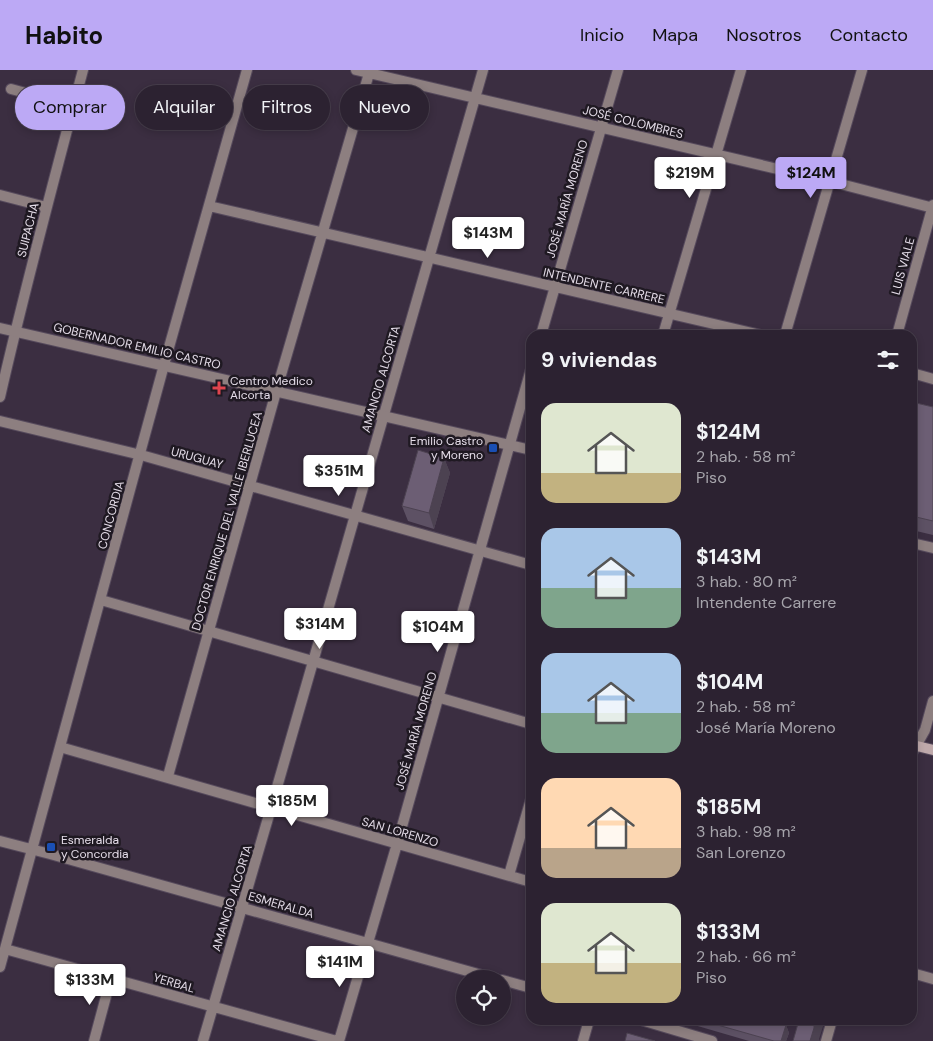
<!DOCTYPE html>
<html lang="es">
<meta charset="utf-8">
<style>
:root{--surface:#2c2231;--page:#342a39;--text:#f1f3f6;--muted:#a6a4ab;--line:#483f4d;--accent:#bca9f5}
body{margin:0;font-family:"DM Sans",sans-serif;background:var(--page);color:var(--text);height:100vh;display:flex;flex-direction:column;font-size:19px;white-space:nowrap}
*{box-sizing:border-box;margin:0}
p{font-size:16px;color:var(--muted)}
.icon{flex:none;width:28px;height:28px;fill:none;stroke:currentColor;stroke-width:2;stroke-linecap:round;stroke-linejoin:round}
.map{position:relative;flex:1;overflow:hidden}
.side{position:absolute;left:526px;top:260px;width:391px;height:695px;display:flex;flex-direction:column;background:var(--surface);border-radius:15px;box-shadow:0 2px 8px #0003,0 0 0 1px var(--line)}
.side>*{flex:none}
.banner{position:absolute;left:15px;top:15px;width:436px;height:45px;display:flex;gap:10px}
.tools{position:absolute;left:456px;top:900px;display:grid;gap:10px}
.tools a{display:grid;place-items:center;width:55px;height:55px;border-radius:50%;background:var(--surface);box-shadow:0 2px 8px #0003,0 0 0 1px var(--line);font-size:25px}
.price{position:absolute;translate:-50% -42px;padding:0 11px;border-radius:5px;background:#fff;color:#222;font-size:16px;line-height:32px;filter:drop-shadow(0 1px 2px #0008)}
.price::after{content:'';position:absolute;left:50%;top:30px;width:15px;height:11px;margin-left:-8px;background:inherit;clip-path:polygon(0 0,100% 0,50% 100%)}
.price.active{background:var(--accent);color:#111}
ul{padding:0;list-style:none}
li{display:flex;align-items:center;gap:15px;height:125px;padding:0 15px}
li span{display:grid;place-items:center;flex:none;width:140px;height:100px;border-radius:15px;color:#555}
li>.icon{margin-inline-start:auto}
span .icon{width:60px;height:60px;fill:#fffc;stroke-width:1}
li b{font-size:21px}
h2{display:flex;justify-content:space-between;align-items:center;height:60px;padding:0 15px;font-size:21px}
.chip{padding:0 18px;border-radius:22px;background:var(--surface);box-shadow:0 2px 8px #0003,0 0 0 1px var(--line);font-size:18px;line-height:45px}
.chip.active{background:var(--accent);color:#111}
header{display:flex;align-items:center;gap:30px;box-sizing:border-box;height:70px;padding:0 25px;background:var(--accent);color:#111}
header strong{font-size:24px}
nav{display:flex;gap:28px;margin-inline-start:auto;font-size:18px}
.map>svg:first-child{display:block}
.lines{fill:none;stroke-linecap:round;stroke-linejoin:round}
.minor-casing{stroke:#564a5c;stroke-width:12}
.tertiary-casing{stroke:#564a5c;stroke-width:12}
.secondary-casing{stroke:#564a5c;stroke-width:12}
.minor{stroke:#8d7f80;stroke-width:10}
.tertiary{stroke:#8d7f80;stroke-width:10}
.secondary{stroke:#bfa9ab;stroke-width:10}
.wall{fill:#5d5164}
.shaded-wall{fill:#4c4251}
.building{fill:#6c5e74;stroke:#4c4251}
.health-dot{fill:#e0444e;stroke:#1f1922;stroke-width:2}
.transit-dot{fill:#1a4fb4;stroke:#1f1922;stroke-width:2}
.labels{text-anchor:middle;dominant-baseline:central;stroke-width:5;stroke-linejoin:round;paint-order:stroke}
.street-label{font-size:12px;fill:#e5dde9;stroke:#1f1922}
.poi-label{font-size:12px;fill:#e5dde9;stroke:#1f1922;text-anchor:start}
</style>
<header>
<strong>Habito</strong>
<nav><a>Inicio</a><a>Mapa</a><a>Nosotros</a><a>Contacto</a></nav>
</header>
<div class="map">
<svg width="933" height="971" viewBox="0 0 933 971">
<rect width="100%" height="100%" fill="#3b2e41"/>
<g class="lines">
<defs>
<path id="minor" d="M356 0 829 111 933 138
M11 19 74 36
M0 125 46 137
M209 136 761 265
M541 265 618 0
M663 265 741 0
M785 265 862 0
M897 265 933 135
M912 303 933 309
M0 327C25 217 54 109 83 0
M0 351 141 385 531 495
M101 530 531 654
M60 677 531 812
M168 706 276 322 370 0
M0 771 50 784 496 909
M509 805 531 729
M5 879 337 971
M0 897 164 295 247 0
M912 903 933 909
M502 910 531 918
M641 950 712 971
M94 971 111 908
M203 971 271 738 483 0
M339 971 397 774 531 299
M583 971 589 950"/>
<path id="tertiary" d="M0 258 531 380
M912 473 933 478
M912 683 925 660 933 631
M826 971 832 950"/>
<path id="secondary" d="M917 676 933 680"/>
</defs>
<use href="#minor" class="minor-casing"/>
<use href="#tertiary" class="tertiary-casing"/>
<use href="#secondary" class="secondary-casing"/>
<use href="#minor" class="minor"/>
<use href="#tertiary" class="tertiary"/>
<use href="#secondary" class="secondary"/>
</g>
<path class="wall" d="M912 332 933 337V465L912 460Z
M444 388 450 403 434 459 408 451 402 436Z
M683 950H768L786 955 789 963 786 971H749L684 952Z"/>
<path class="shaded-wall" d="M444 388 450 403 434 459 429 443Z
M815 950H825L819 969 820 971H810Z
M786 955 789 963 786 971H781Z"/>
<path class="building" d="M912 332 933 337V451L912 446Z
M418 380 444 388 429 443 402 436Z
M700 950H768L786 955 781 971H774Z
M799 950H815L814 954V958L810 971H793Z
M627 963 655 971H625Z"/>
<path class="health-dot" d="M216.5 310.5h5v5h5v5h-5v5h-5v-5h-5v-5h5z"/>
<g class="transit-dot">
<rect x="488" y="373" width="10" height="10" rx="2.5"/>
<rect x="46" y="772" width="10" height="10" rx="2.5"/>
</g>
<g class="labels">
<g class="street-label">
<text transform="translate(633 52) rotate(14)">JOSÉ COLOMBRES</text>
<text transform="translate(567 129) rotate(-74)">JOSÉ MARÍA MORENO</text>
<text transform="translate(28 160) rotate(-76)">SUIPACHA</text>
<text transform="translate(903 196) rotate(-75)">LUIS VIALE</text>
<text transform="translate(604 216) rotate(13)">INTENDENTE CARRERE</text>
<text transform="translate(137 276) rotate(13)">GOBERNADOR EMILIO CASTRO</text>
<text transform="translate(381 309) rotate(-74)">AMANCIO ALCORTA</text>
<text transform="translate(197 388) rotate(15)">URUGUAY</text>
<text transform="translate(111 445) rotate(-75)">CONCORDIA</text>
<text transform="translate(227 451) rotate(-74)">DOCTOR ENRIQUE DEL VALLE IBERLUCEA</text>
<text transform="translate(416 661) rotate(-74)">JOSÉ MARÍA MORENO</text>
<text transform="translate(400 762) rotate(16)">SAN LORENZO</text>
<text transform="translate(232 828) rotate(-73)">AMANCIO ALCORTA</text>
<text transform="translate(281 835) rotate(16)">ESMERALDA</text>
<text transform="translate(174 913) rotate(16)">YERBAL</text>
</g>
<g class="poi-label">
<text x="230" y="311">Centro Medico<tspan x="230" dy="14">Alcorta</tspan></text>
<text x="483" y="371" text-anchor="end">Emilio Castro<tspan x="483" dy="14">y Moreno</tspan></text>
<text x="61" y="770">Esmeralda<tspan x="61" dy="14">y Concordia</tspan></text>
</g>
</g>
</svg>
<div class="tools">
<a><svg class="icon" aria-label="locate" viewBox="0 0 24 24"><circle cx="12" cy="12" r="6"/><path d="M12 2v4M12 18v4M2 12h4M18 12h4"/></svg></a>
</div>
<b class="price" style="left:690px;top:129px">$219M</b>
<b class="price active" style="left:811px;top:129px">$124M</b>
<b class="price" style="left:488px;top:189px">$143M</b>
<b class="price" style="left:339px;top:427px">$351M</b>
<b class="price" style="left:320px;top:580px">$314M</b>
<b class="price" style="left:438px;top:583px">$104M</b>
<b class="price" style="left:292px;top:757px">$185M</b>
<b class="price" style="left:340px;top:918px">$141M</b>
<b class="price" style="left:90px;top:936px">$133M</b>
<div class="banner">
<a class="chip active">Comprar</a>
<a class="chip">Alquilar</a>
<a class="chip">Filtros</a>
<a class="chip">Nuevo</a>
</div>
<section class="side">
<h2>9 viviendas<svg class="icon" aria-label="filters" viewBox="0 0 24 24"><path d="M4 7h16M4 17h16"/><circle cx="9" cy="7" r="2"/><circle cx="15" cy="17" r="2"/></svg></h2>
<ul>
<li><span style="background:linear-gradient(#dfe7d0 70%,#c2b280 0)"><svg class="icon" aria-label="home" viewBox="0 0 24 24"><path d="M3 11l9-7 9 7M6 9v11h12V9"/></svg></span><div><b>$124M</b><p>2 hab. · 58 m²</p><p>Piso</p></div></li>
<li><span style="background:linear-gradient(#a9c7e8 60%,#7fa58c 0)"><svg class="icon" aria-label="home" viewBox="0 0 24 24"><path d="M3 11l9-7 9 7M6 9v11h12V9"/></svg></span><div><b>$143M</b><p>3 hab. · 80 m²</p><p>Intendente Carrere</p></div></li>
<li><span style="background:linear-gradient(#a9c7e8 60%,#7fa58c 0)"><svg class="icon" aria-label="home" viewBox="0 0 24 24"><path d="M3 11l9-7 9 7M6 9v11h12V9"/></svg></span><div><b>$104M</b><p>2 hab. · 58 m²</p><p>José María Moreno</p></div></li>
<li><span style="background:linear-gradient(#ffd9b3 70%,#b9a48a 0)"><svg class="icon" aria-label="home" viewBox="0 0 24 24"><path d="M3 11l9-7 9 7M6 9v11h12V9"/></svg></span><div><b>$185M</b><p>3 hab. · 98 m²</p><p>San Lorenzo</p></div></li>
<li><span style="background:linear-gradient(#dfe7d0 60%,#c2b280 0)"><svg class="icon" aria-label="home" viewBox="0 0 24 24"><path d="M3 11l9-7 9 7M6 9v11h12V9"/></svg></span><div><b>$133M</b><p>2 hab. · 66 m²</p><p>Piso</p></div></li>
</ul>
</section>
</div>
